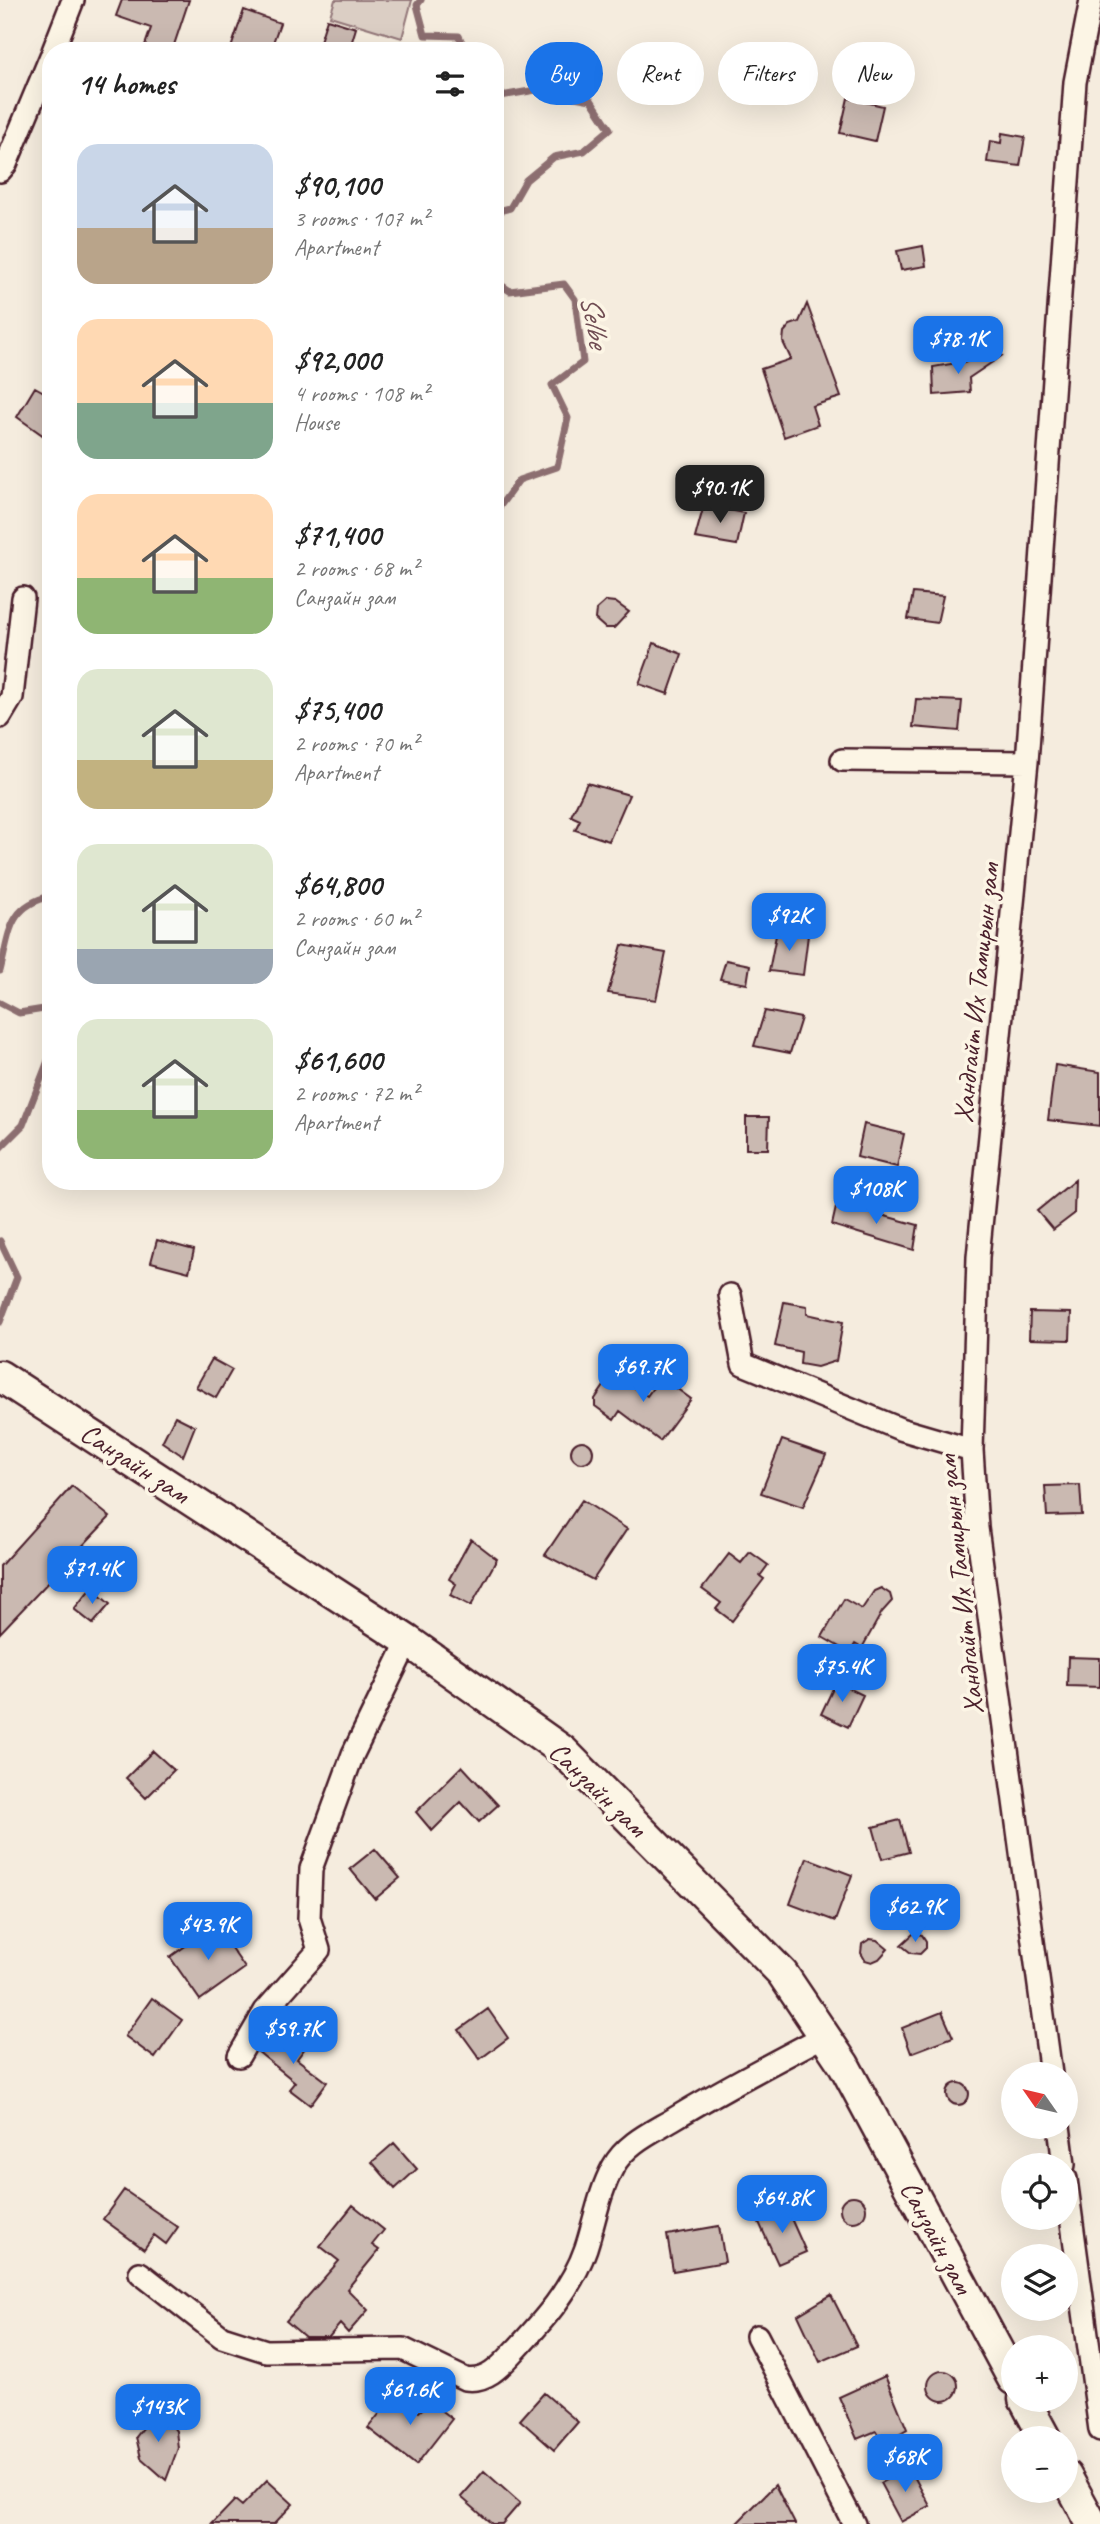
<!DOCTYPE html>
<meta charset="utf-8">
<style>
:root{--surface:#fff;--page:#f2f2f2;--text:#222;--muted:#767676;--accent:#1a73e8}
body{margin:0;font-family:Caveat,sans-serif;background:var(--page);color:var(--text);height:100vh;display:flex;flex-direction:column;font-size:26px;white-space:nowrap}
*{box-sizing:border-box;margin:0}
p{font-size:23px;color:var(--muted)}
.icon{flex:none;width:38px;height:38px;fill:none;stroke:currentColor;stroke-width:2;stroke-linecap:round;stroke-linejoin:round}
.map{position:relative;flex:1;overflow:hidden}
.panel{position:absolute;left:42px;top:42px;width:462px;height:1148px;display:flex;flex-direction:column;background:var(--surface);border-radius:28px;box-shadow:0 7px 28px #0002}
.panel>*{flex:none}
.hud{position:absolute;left:525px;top:42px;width:469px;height:63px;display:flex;gap:14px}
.needle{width:46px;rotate:304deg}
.fabs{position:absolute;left:1001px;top:2062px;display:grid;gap:14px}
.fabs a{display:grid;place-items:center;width:77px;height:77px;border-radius:50%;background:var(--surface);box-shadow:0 7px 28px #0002;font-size:35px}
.price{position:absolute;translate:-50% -60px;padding:0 16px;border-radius:14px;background:var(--accent);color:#fff;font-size:23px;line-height:46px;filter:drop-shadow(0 2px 4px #0008)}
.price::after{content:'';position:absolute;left:50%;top:42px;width:21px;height:16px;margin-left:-10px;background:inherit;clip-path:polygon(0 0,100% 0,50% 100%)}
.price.active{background:#222;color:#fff}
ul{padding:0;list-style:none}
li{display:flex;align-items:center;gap:21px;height:175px;padding:0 35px}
li span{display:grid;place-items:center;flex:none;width:196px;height:140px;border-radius:21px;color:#555}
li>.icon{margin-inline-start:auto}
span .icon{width:84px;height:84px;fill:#fffc;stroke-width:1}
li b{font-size:30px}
h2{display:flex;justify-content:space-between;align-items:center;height:84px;padding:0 35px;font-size:30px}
.tag{padding:0 24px;border-radius:32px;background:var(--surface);box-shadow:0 7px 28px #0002;font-size:24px;line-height:63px}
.tag.active{background:var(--accent);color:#fff}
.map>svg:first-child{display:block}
.green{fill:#dbcec4;stroke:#927678;stroke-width:2}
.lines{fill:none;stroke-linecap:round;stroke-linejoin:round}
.stream{stroke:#8c6e70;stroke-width:7}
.building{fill:#cab9b1;stroke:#4a1f2b;stroke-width:2}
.street-casing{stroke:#4a1f2b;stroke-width:26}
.secondary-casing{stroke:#4a1f2b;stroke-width:35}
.street{stroke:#fcf5e5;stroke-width:21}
.secondary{stroke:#fcf5e5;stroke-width:30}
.labels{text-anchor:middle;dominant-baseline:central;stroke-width:7;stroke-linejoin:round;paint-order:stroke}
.street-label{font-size:28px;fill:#4a1f2b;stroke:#fcf5e5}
.water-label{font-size:30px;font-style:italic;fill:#704d53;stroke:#fcf5e5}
</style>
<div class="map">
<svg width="1100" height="2524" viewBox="0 0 1100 2524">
<rect width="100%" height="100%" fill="#f5ecde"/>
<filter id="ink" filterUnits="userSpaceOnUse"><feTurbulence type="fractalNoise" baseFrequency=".0143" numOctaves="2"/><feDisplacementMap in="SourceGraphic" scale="14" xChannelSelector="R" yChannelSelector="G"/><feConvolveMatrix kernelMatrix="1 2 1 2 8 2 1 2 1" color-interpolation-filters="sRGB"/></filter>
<g filter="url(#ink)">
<path class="green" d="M335 0H412L402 38 330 16Z"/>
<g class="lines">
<path class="stream" d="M421 0 417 5 425 35 459 36 466 51
M495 97 536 90 591 100 610 129 584 151 554 157 526 180 510 208 495 212
M495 281 510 291 564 284 575 299 583 362 552 385 568 418 557 467 519 480 495 513
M0 971C10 934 7 906 51 896
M0 1003 19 1013 44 1009 51 1014
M0 1148 23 1125 51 1053
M0 1241 17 1277 0 1322"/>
</g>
<path class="building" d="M122 0H189L172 51H143L151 28 116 16Z
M244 10 280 23 270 51H230Z
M327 19 356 28 349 51H317Z
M848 98 883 106 875 141 840 133Z
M1002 133 1025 137 1020 166 987 162 990 141 1001 143Z
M923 246 926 266 901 270 897 251Z
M807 304 841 397 812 406 818 425 784 437 761 369 791 359 783 342 784 332 790 325 799 322Z
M1003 355 969 378 970 392 934 395 933 367Z
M35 387 51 396V441L17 417Z
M704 505 744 513 737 545 695 538Z
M913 593 943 596 937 623 908 619Z
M606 601 615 602 629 612 614 628H605L595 619 596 610Z
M654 643 682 654 668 694 639 684Z
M916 699 962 701 959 731 913 727Z
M587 783 629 795 609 841 575 830 580 820 571 816Z
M777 930 808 935 803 975 769 971Z
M622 945 666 953 656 1000 608 993Z
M726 960 750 965 747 984 720 979Z
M765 1011 801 1018 790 1053 754 1046Z
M1055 1065 1100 1072V1126L1048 1120Z
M746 1117H769L768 1149H746Z
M864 1124 904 1134 897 1167 857 1157Z
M1075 1180 1074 1214 1053 1230 1037 1211Z
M837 1203 918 1225 914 1250 832 1225Z
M157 1240 194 1250 189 1272 151 1262Z
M784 1302 807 1306V1314L843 1322 836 1361 817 1367 800 1364 801 1352 775 1346Z
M1030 1312 1071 1313 1070 1340 1029 1339Z
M212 1359 232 1370 216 1398 196 1387Z
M613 1373 647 1396 661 1377 691 1399 660 1441 620 1411 614 1420 595 1406V1399Z
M175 1416 195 1426 183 1456 162 1442Z
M782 1440 826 1455 803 1507 761 1493Z
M571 1452a11 11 0 1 1 22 0a11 11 0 1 1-22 0Z
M1080 1485 1082 1515 1047 1516 1045 1486Z
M72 1486 110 1517 0 1633V1566Z
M582 1500 627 1529 593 1580 545 1555Z
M471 1539 497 1559 471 1606 450 1595 456 1584 449 1579Z
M750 1552 768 1565 760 1576 764 1579 732 1621 716 1609 721 1603 702 1589 729 1554 741 1563Z
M91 1588 110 1604 93 1624 74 1609Z
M881 1588 890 1594 892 1601 882 1612 862 1648 855 1644 850 1653 822 1637 844 1599 862 1609 874 1591Z
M1068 1657 1100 1658V1687L1067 1686Z
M836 1682 863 1695 848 1727 821 1714Z
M153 1751 174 1770 146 1798 126 1778Z
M462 1766 498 1805 479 1822 461 1802 432 1831 416 1812Z
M900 1820 909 1852 882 1859 873 1827Z
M375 1849 400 1878 375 1899 350 1869Z
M807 1858 852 1875 835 1921 790 1904Z
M215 1925 245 1968 200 2000 170 1957Z
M914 1933 922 1935 926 1941V1948L920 1954 911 1953 901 1945Z
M870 1939 877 1940 888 1949 879 1959 872 1962 865 1960 861 1953 862 1944Z
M152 1998 182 2020 155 2058 125 2036Z
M488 2009 508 2038 480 2059 459 2030Z
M942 2012 953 2037 911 2053 902 2028Z
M292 2031 308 2044 297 2059 327 2082 310 2105 289 2089 295 2082 257 2051 266 2035 280 2046Z
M947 2094a11 11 0 1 1 22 0a11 11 0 1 1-22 0Z
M394 2143 417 2169 395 2189 372 2162Z
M124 2190 178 2227 166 2244 154 2235 144 2249 103 2219Z
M840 2209a13 13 0 1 1 26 0a13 13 0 1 1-26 0Z
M353 2205 384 2230 372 2245 379 2250 347 2289 368 2310 348 2333 340 2324 329 2337H305L286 2321 339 2261 320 2246Z
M785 2205 806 2252 778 2264 757 2218Z
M719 2226 725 2262 673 2271 667 2235Z
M831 2295 857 2346 820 2362 798 2315Z
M928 2386a15 15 0 1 1 30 0a15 15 0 1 1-30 0Z
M885 2376 907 2429 883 2443 876 2431 857 2439 839 2397Z
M396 2393 419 2412 430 2402 452 2419 416 2465 368 2428Z
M544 2393 578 2422 554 2450 520 2420Z
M159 2408 176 2431 178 2448 166 2480 141 2458 136 2437Z
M909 2467 930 2506 901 2522 880 2483Z
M484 2471 520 2503 502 2524H492L461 2497Z
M267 2480 293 2504 274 2524H212L235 2500 242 2506Z
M775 2485 795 2524H736Z"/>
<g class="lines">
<defs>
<path id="street" d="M53 51 73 0
M0 171 6 164 51 56
M0 717 12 697 23 598
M842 760 1027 762
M730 1295 743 1364 900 1429 972 1450
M239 2056 265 2011 319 1950 309 1918 311 1869 353 1754 408 1641
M1051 2074 977 1528 972 1450 978 1257 1027 762 1075 82 1091 0
M1059 2126 1064 2165
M1066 2179 1100 2430
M140 2273 222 2337 266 2351 403 2349 465 2379C486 2383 501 2366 514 2352 543 2321 572 2289 586 2248 595 2220 599 2193 613 2167 626 2143 652 2132 675 2118 724 2088 774 2062 824 2036
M757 2336 854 2524"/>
<path id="secondary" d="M0 1376 408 1641 563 1751 782 1973 844 2065 1013 2379
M1024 2399 1045 2438
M1066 2476 1092 2524"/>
</defs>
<use href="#street" class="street-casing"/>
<use href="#secondary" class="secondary-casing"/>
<use href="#street" class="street"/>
<use href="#secondary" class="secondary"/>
</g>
</g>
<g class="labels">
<g class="street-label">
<text transform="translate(976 993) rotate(-84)">Хандгайт Их Тамирын зам</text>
<text transform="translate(135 1463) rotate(33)">Санзайн зам</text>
<text transform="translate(960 1585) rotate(-96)">Хандгайт Их Тамирын зам</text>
<text transform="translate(598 1789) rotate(44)">Санзайн зам</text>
<text transform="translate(937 2237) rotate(62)">Санзайн зам</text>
</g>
<g class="water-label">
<text transform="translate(595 321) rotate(80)">Selbe</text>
</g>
</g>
</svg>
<div class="fabs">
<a><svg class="needle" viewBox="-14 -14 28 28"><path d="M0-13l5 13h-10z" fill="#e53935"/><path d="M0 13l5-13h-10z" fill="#767676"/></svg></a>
<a><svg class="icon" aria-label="locate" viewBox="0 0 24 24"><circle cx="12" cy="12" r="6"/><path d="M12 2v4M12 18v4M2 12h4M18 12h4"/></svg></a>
<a><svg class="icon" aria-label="layers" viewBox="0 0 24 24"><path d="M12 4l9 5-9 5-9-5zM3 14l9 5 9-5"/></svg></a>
<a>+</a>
<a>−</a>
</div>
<b class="price" style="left:958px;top:376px">$78.1K</b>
<b class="price active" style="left:720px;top:525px">$90.1K</b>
<b class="price" style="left:789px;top:953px">$92K</b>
<b class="price" style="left:876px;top:1226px">$108K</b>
<b class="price" style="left:643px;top:1404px">$69.7K</b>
<b class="price" style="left:92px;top:1606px">$71.4K</b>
<b class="price" style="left:842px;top:1704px">$75.4K</b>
<b class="price" style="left:915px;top:1944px">$62.9K</b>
<b class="price" style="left:208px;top:1962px">$43.9K</b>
<b class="price" style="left:293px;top:2066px">$59.7K</b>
<b class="price" style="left:782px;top:2235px">$64.8K</b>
<b class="price" style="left:410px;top:2427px">$61.6K</b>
<b class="price" style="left:158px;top:2444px">$143K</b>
<b class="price" style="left:905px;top:2494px">$68K</b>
<div class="hud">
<a class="tag active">Buy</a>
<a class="tag">Rent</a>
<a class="tag">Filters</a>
<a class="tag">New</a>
</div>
<section class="panel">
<h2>14 homes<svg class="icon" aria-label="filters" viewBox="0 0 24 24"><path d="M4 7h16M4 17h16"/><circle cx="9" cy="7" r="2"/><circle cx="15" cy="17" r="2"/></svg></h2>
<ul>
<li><span style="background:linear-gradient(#c9d6e8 60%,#b9a48a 0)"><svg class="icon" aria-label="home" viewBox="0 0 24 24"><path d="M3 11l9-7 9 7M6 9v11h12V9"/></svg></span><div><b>$90,100</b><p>3 rooms · 107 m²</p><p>Apartment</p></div></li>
<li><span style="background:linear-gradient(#ffd9b3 60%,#7fa58c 0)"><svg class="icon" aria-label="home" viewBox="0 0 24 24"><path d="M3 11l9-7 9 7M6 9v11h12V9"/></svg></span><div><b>$92,000</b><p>4 rooms · 108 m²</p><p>House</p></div></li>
<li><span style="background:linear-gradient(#ffd9b3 60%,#8fb573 0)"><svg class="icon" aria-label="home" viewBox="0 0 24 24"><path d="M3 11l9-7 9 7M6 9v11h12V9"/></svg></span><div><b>$71,400</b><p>2 rooms · 68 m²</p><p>Санзайн зам</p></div></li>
<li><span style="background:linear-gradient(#dfe7d0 65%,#c2b280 0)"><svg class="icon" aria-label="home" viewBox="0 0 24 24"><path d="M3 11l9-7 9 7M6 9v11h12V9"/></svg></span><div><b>$75,400</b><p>2 rooms · 70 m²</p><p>Apartment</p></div></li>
<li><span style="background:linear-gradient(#dfe7d0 75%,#9aa5b1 0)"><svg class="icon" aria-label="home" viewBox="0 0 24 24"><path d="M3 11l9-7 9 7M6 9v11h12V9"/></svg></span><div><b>$64,800</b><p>2 rooms · 60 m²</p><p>Санзайн зам</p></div></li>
<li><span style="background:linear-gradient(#dfe7d0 65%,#8fb573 0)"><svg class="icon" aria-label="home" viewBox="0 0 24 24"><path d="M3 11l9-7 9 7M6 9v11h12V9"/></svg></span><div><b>$61,600</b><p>2 rooms · 72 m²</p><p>Apartment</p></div></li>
</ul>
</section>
</div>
